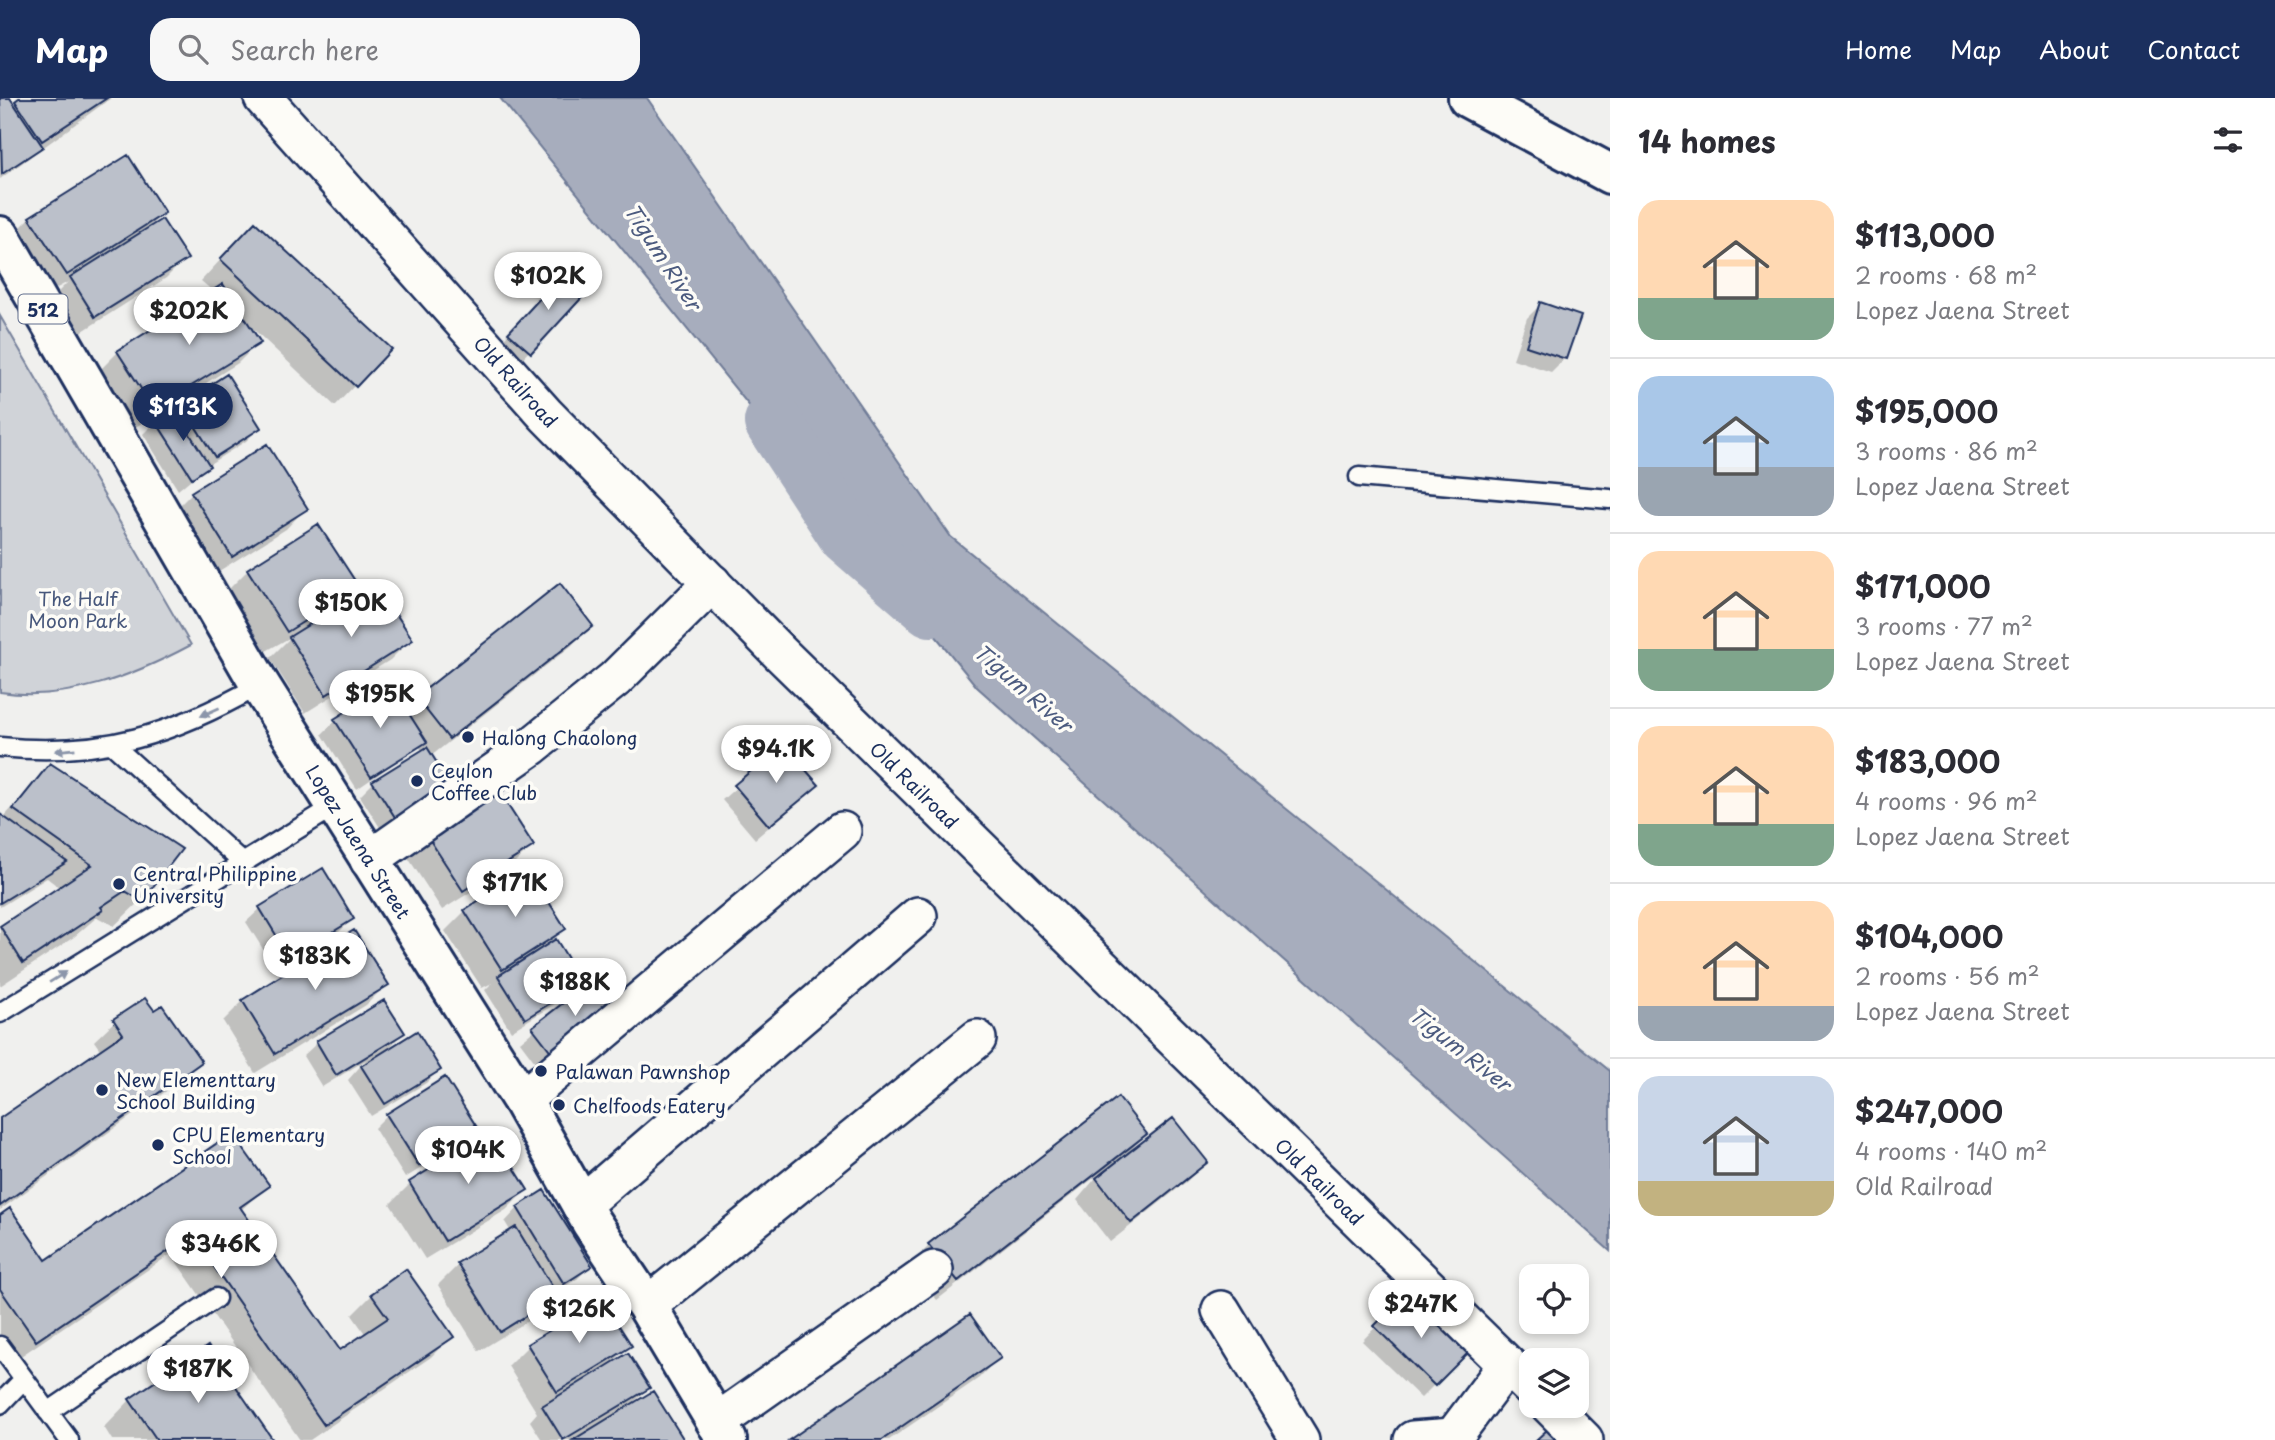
<!DOCTYPE html>
<meta charset="utf-8">
<style>
:root{--surface:#fff;--page:#f7f7f7;--text:#2b2b33;--muted:#7c7c81;--line:#e1e1e2;--accent:#1b2f5e}
body{margin:0;font-family:"Playpen Sans",sans-serif;background:var(--page);color:var(--text);height:100vh;display:flex;flex-direction:column;font-size:26px;white-space:nowrap}
*{box-sizing:border-box;margin:0}
p{font-size:23px;color:var(--muted)}
.icon{flex:none;width:38px;height:38px;fill:none;stroke:currentColor;stroke-width:2;stroke-linecap:round;stroke-linejoin:round}
.map{position:relative;flex:1;overflow:hidden}
.sheet{display:flex;flex-direction:column;background:var(--surface);width:665px}
.sheet>*{flex:none}
.controls{position:absolute;left:1519px;top:1166px;display:grid;gap:14px}
.controls a{display:grid;place-items:center;width:70px;height:70px;border-radius:14px;background:var(--surface);box-shadow:0 4px 10px #0003;font-size:35px}
.price{position:absolute;translate:-50% -60px;padding:0 16px;border-radius:24px;background:#fff;color:#222;font-size:23px;line-height:46px;filter:drop-shadow(0 2px 4px #0008)}
.price::after{content:'';position:absolute;left:50%;top:42px;width:21px;height:16px;margin-left:-10px;background:inherit;clip-path:polygon(0 0,100% 0,50% 100%)}
.price.on{background:var(--accent);color:#fff}
ul{padding:0;list-style:none}
li{display:flex;align-items:center;gap:21px;height:175px;padding:0 28px}
li+li{border-top:2px solid var(--line)}
li span{display:grid;place-items:center;flex:none;width:196px;height:140px;border-radius:21px;color:#555}
li>.icon{margin-inline-start:auto}
span .icon{width:84px;height:84px;fill:#fffc;stroke-width:1}
li b{font-size:30px}
h2{display:flex;justify-content:space-between;align-items:center;height:84px;padding:0 28px;font-size:30px}
header{display:flex;align-items:center;gap:42px;box-sizing:border-box;height:98px;padding:0 35px;background:var(--accent);color:#fff}
header strong{font-size:33px}
nav{display:flex;gap:38px;margin-inline-start:auto;font-size:24px}
.search{width:490px;height:63px;background:var(--page);display:flex;align-items:center;gap:18px;box-sizing:border-box;padding:0 24px;border-radius:21px;color:var(--muted);font-size:26px}
main{display:flex;flex:1;min-height:0}
.map>svg:first-child{display:block}
.green{fill:#d0d3d8;stroke:#76819b;stroke-width:2}
.water{fill:#a7adbd;stroke:#6f7b97;stroke-width:2}
.shadow{fill:#0003}
.lines{fill:none;stroke-linecap:round;stroke-linejoin:round}
.river{stroke:#a7adbd;stroke-width:58}
.building{fill:#bbc0ca;stroke:#1b2f5e;stroke-width:2}
.lane-casing{stroke:#1b2f5e;stroke-width:23}
.street-casing{stroke:#1b2f5e;stroke-width:42}
.secondary-casing{stroke:#1b2f5e;stroke-width:44}
.primary-casing{stroke:#1b2f5e;stroke-width:44}
.lane{stroke:#fdfcf7;stroke-width:18}
.street{stroke:#fdfcf7;stroke-width:37}
.secondary{stroke:#fdfcf7;stroke-width:38}
.primary{stroke:#fdfcf7;stroke-width:38}
.oneway{fill:#8c96aa}
.poi-dot{fill:#1b2f5e;stroke:#fdfcf7;stroke-width:2.5}
.labels{text-anchor:middle;dominant-baseline:central;stroke-width:7;stroke-linejoin:round;paint-order:stroke}
.shield{fill:#fdfcf7;stroke:#5f6c8c;stroke-width:2}
.shield-label{font-size:18px;font-weight:bold;fill:#1b2f5e}
.street-label{font-size:19px;fill:#1b2f5e;stroke:#fdfcf7}
.park-label{font-size:19px;fill:#48587c;stroke:#fdfcf7}
.poi-label{font-size:19px;fill:#1b2f5e;stroke:#fdfcf7;text-anchor:start}
.water-label{font-size:21px;font-style:italic;fill:#4c5b7f;stroke:#fdfcf7}
</style>
<header>
<strong>Map</strong>
<div class="search"><svg class="icon" aria-label="search" viewBox="0 0 24 24"><circle cx="10" cy="10" r="6"/><path d="M15 15l6 6"/></svg>Search here</div>
<nav><a>Home</a><a>Map</a><a>About</a><a>Contact</a></nav>
</header>
<main>
<div class="map">
<svg width="1610" height="1342" viewBox="0 0 1610 1342">
<rect width="100%" height="100%" fill="#f0f0ee"/>
<filter id="ink" filterUnits="userSpaceOnUse"><feTurbulence type="fractalNoise" baseFrequency=".0143" numOctaves="2"/><feDisplacementMap in="SourceGraphic" scale="14" xChannelSelector="R" yChannelSelector="G"/><feConvolveMatrix kernelMatrix="1 2 1 2 8 2 1 2 1" color-interpolation-filters="sRGB"/></filter>
<g filter="url(#ink)">
<path class="green" d="M0 218 191 547C133 578 67 604 0 594Z"/>
<path class="water" d="M500 0H647L951 439 1610 973V1153L977 589Z"/>
<path class="shadow" d="M0 0H8L13 8 23 0H111L0 81Z
M163 115 146 132 186 160 166 180 75 238 51 201 68 184 46 196 10 140 30 120Z
M235 146 355 287 335 308 249 227 258 245 238 265 134 330 98 274 118 254 214 194 201 183Z
M552 188 586 193 516 267 496 249Z
M1541 206 1565 260 1551 274 1513 261 1527 220Z
M182 307 259 330 246 343 208 367 178 392 143 336 156 323Z
M192 395 306 410 286 431 211 478 172 415Z
M248 472 357 489 335 511 410 542 390 562 305 615 270 560 291 539 266 553 228 492Z
M591 527 571 548 431 658 452 692 386 739 360 698 373 685 423 654 419 648 357 691 322 636 335 623 405 612 417 600Z
M783 648 803 700 755 741 722 702Z
M51 667 141 802 114 828 97 819 74 839 0 888V830L60 790 47 780 0 809V718L3 720Z
M427 738 532 748 512 768 442 812 407 758Z
M322 772 352 821 339 834 276 872 246 824 260 811Z
M465 813 564 831 554 841 581 884 568 898 511 933 485 892 492 885 482 890 445 833Z
M593 884 541 972 520 944Z
M386 887 366 907 255 975 223 923 243 903Z
M383 904 402 935 385 955 439 972 426 985 371 1018 348 982 366 962 322 989 303 958 317 945Z
M115 923 200 964 179 984 0 1112V1022L101 953 94 943Z
M387 1017 475 1031 462 1045 405 1080 374 1030Z
M491 1036 526 1092 506 1112 425 1161 390 1106 410 1086Z
M1145 1036 1122 1062 1206 1064 1186 1084 1110 1144 1077 1102 1100 1075 937 1202 909 1167 930 1147Z
M267 1088 240 1113 339 1255 366 1237 352 1217 372 1197 451 1238 431 1259 310 1342H300L171 1156 15 1262 0 1240V1119L45 1164Z
M518 1110 590 1168 577 1181 554 1195 556 1198 536 1218 479 1253 438 1187 458 1167 511 1134 505 1124Z
M1407 1197 1466 1255 1421 1300 1362 1243Z
M601 1203 629 1248 612 1265 648 1290 631 1307 682 1342H542L530 1323 537 1315 508 1268 528 1248Z
M999 1259 979 1280 889 1342H792Z
M130 1302 270 1342H112L104 1329Z"/>
<g class="lines">
<path class="river" d="M773 324 847 437 931 510"/>
</g>
<path class="building" d="M0 0H10L43 49 2 76Z
M19 0H107L42 43 15 3Z
M128 57 165 115 67 177 29 119Z
M162 121 188 161 95 219 70 179Z
M255 124 392 251 356 289 220 161Z
M566 172 588 193 531 255 508 235Z
M223 186 261 245 154 311 117 253Z
M1540 204 1581 218 1566 261 1526 248Z
M227 276 261 330 215 359 181 306Z
M174 311 210 368 192 380 155 322Z
M267 346 308 411 232 459 191 394Z
M318 426 359 489 287 534 247 471Z
M376 485 413 542 326 597 289 539Z
M560 485 593 528 449 641 416 599Z
M390 586 427 644 371 679 334 621Z
M783 646 819 687 769 728 734 687Z
M427 649 454 692 400 727 372 683Z
M50 665 182 751 142 803 125 793 101 809 103 812 23 865 0 828 92 767 13 711Z
M498 692 534 748 463 793 426 736Z
M0 716 67 764 0 805Z
M323 770 354 821 290 860 259 809Z
M528 771 566 831 502 872 464 812Z
M354 832 389 887 275 956 242 902Z
M556 841 583 885 525 921 498 878Z
M594 881 617 911 556 960 532 929Z
M145 900 154 912 162 907 202 964 0 1108V1020L123 936 113 921Z
M384 902 405 935 336 977 316 943Z
M417 933 441 972 385 1006 361 968Z
M445 979 478 1031 419 1068 386 1016Z
M1118 999 1147 1036 958 1183 928 1146Z
M1173 1020 1208 1064 1131 1125 1096 1080Z
M491 1033 528 1092 445 1143 409 1084Z
M232 1035 270 1088 240 1109 340 1252 388 1220 371 1196 406 1171 454 1239 324 1327 192 1137 36 1243 0 1191V1117L10 1110 46 1162Z
M544 1092 592 1168 564 1186 517 1109Z
M516 1129 558 1198 500 1234 457 1165Z
M1407 1195 1468 1255 1435 1288 1374 1228Z
M602 1201 632 1248 557 1294 527 1246Z
M970 1216 1001 1260 882 1342H789Z
M208 1248 273 1342H157L129 1301Z
M628 1255 650 1290 563 1342 542 1308Z
M653 1293 684 1342H573Z
M1548 1331 1559 1342H1536Z"/>
<g class="lines">
<defs>
<path id="lane" d="M1359 379 1610 401
M113 647 242 764
M0 649C103 659 172 637 260 587
M0 915 335 708
M0 1248 69 1342
M0 1306 24 1281
M48 1314 216 1200"/>
<g id="street">
<path id="s1" d="M263 0 546 317 780 555 1531 1290"/>
<path d="M369 762 532 648 615 581 712 485"/>
<path d="M522 1002 842 733"/>
<path d="M581 1107 918 818"/>
<path d="M647 1208 977 941"/>
<path d="M1221 1212 1300 1342"/>
<path d="M1549 1307 1584 1342"/>
<path d="M716 1325 934 1172"/>
<path d="M1453 1339 1507 1267"/>
<path d="M1413 1342 1453 1339"/>
</g>
<path id="secondary" d="M1468 0 1610 76"/>
<g id="primary">
<path id="s2" d="M0 138 260 587 522 1002 591 1124 647 1208 727 1342"/>
</g>
</defs>
<use href="#lane" class="lane-casing"/>
<use href="#street" class="street-casing"/>
<use href="#secondary" class="secondary-casing"/>
<use href="#primary" class="primary-casing"/>
<use href="#lane" class="lane"/>
<use href="#street" class="street"/>
<use href="#secondary" class="secondary"/>
<use href="#primary" class="primary"/>
</g>
<defs><path id="oneway-solid" d="M-6-.8H1V-3.2L6.5 0L1 3.2V.8H-6Z" transform="scale(1.75)"/></defs>
<g class="oneway">
<use href="#oneway-solid" transform="translate(210 614) rotate(156)"/>
<use href="#oneway-solid" transform="translate(65 652) rotate(174)"/>
<use href="#oneway-solid" transform="translate(58 879) rotate(-32)"/>
</g>
</g>
<g class="poi-dot">
<circle cx="468" cy="639" r="7"/>
<circle cx="417" cy="683" r="7"/>
<circle cx="119" cy="786" r="7"/>
<circle cx="541" cy="973" r="7"/>
<circle cx="102" cy="992" r="7"/>
<circle cx="559" cy="1007" r="7"/>
<circle cx="158" cy="1047" r="7"/>
</g>
<g class="labels">
<rect class="shield" x="18.5" y="196.5" width="49" height="29" rx="5"/>
<g class="shield-label">
<text x="43" y="211">512</text>
</g>
<g class="street-label">
<text stroke="none"><textPath href="#s1" startOffset="380">Old Railroad</textPath></text>
<text stroke="none"><textPath href="#s1" startOffset="947">Old Railroad</textPath></text>
<text stroke="none"><textPath href="#s2" startOffset="704">Lopez Jaena Street</textPath></text>
<text stroke="none"><textPath href="#s1" startOffset="1514">Old Railroad</textPath></text>
</g>
<g class="park-label">
<text x="78" y="500">The Half<tspan x="78" dy="22">Moon Park</tspan></text>
</g>
<g class="poi-label">
<text x="482" y="639">Halong Chaolong</text>
<text x="431" y="672">Ceylon<tspan x="431" dy="22">Coffee Club</tspan></text>
<text x="133" y="775">Central Philippine<tspan x="133" dy="22">University</tspan></text>
<text x="555" y="973">Palawan Pawnshop</text>
<text x="116" y="981">New Elementtary<tspan x="116" dy="22">School Building</tspan></text>
<text x="573" y="1007">Chelfoods Eatery</text>
<text x="172" y="1036">CPU Elementary<tspan x="172" dy="22">School</tspan></text>
</g>
<g class="water-label">
<text transform="translate(664 158) rotate(57)">Tigum River</text>
<text transform="translate(1024 589) rotate(41)">Tigum River</text>
<text transform="translate(1461 950) rotate(38)">Tigum River</text>
</g>
</g>
</svg>
<div class="controls">
<a><svg class="icon" aria-label="locate" viewBox="0 0 24 24"><circle cx="12" cy="12" r="6"/><path d="M12 2v4M12 18v4M2 12h4M18 12h4"/></svg></a>
<a><svg class="icon" aria-label="layers" viewBox="0 0 24 24"><path d="M12 4l9 5-9 5-9-5zM3 14l9 5 9-5"/></svg></a>
</div>
<b class="price" style="left:548px;top:214px">$102K</b>
<b class="price" style="left:189px;top:249px">$202K</b>
<b class="price on" style="left:183px;top:345px">$113K</b>
<b class="price" style="left:351px;top:541px">$150K</b>
<b class="price" style="left:380px;top:632px">$195K</b>
<b class="price" style="left:776px;top:687px">$94.1K</b>
<b class="price" style="left:515px;top:821px">$171K</b>
<b class="price" style="left:315px;top:894px">$183K</b>
<b class="price" style="left:575px;top:920px">$188K</b>
<b class="price" style="left:468px;top:1088px">$104K</b>
<b class="price" style="left:221px;top:1182px">$346K</b>
<b class="price" style="left:1421px;top:1242px">$247K</b>
<b class="price" style="left:579px;top:1247px">$126K</b>
<b class="price" style="left:198px;top:1307px">$187K</b>
</div>
<section class="sheet">
<h2>14 homes<svg class="icon" aria-label="filters" viewBox="0 0 24 24"><path d="M4 7h16M4 17h16"/><circle cx="9" cy="7" r="2"/><circle cx="15" cy="17" r="2"/></svg></h2>
<ul>
<li><span style="background:linear-gradient(#ffd9b3 70%,#7fa58c 0)"><svg class="icon" aria-label="home" viewBox="0 0 24 24"><path d="M3 11l9-7 9 7M6 9v11h12V9"/></svg></span><div><b>$113,000</b><p>2 rooms · 68 m²</p><p>Lopez Jaena Street</p></div></li>
<li><span style="background:linear-gradient(#a9c7e8 65%,#9aa5b1 0)"><svg class="icon" aria-label="home" viewBox="0 0 24 24"><path d="M3 11l9-7 9 7M6 9v11h12V9"/></svg></span><div><b>$195,000</b><p>3 rooms · 86 m²</p><p>Lopez Jaena Street</p></div></li>
<li><span style="background:linear-gradient(#ffd9b3 70%,#7fa58c 0)"><svg class="icon" aria-label="home" viewBox="0 0 24 24"><path d="M3 11l9-7 9 7M6 9v11h12V9"/></svg></span><div><b>$171,000</b><p>3 rooms · 77 m²</p><p>Lopez Jaena Street</p></div></li>
<li><span style="background:linear-gradient(#ffd9b3 70%,#7fa58c 0)"><svg class="icon" aria-label="home" viewBox="0 0 24 24"><path d="M3 11l9-7 9 7M6 9v11h12V9"/></svg></span><div><b>$183,000</b><p>4 rooms · 96 m²</p><p>Lopez Jaena Street</p></div></li>
<li><span style="background:linear-gradient(#ffd9b3 75%,#9aa5b1 0)"><svg class="icon" aria-label="home" viewBox="0 0 24 24"><path d="M3 11l9-7 9 7M6 9v11h12V9"/></svg></span><div><b>$104,000</b><p>2 rooms · 56 m²</p><p>Lopez Jaena Street</p></div></li>
<li><span style="background:linear-gradient(#c9d6e8 75%,#c2b280 0)"><svg class="icon" aria-label="home" viewBox="0 0 24 24"><path d="M3 11l9-7 9 7M6 9v11h12V9"/></svg></span><div><b>$247,000</b><p>4 rooms · 140 m²</p><p>Old Railroad</p></div></li>
</ul>
</section>
</main>
